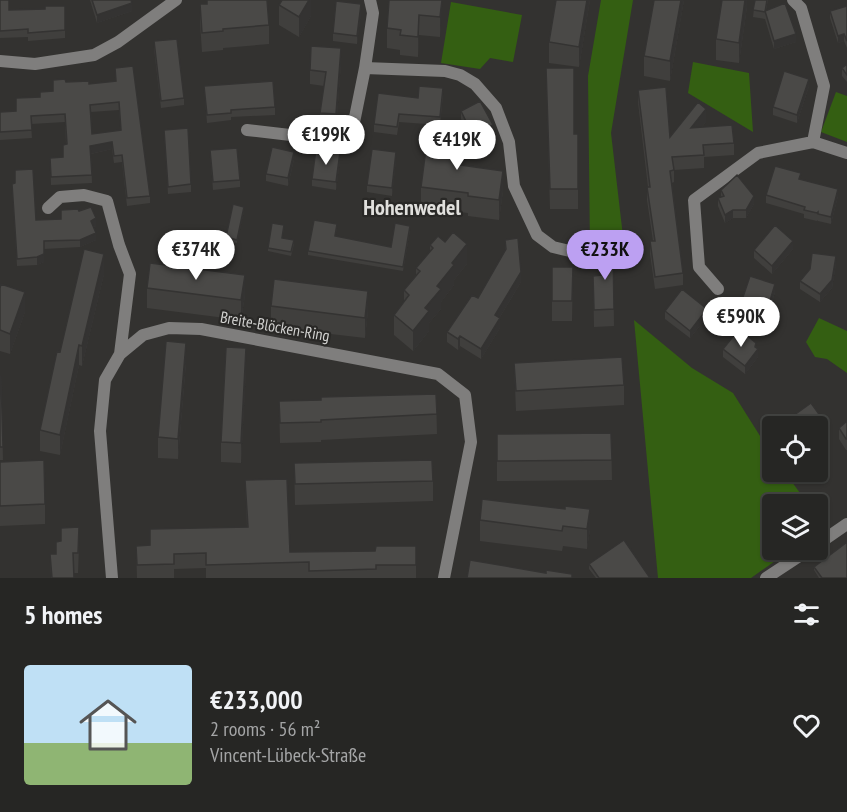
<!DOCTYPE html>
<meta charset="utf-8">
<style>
:root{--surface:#262624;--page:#2e2e2c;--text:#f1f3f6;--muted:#a4a5a6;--line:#424341;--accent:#bca0f2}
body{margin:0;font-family:"PT Sans Narrow",sans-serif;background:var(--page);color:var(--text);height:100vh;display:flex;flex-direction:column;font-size:22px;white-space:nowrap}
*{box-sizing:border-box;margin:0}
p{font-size:20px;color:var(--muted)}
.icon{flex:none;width:33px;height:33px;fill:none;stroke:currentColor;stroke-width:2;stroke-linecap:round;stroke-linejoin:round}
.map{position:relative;height:578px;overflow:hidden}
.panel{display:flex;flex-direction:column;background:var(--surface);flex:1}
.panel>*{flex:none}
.buttons{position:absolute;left:762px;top:416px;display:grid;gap:12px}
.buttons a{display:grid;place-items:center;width:66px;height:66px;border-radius:6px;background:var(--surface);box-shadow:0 2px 4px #0004,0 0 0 2px var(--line);font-size:30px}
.price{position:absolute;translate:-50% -51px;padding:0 14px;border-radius:21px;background:#fff;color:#222;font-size:20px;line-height:39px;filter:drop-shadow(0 2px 3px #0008)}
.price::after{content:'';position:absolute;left:50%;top:36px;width:18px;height:14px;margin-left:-9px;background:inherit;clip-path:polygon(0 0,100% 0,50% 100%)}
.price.current{background:var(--accent);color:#111}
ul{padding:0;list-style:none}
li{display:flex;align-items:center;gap:18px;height:150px;padding:0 24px}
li+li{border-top:2px solid var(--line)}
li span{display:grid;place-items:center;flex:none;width:168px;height:120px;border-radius:6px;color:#555}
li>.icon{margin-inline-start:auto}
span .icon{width:72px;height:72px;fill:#fffc;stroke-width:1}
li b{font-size:26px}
h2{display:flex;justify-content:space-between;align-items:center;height:72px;padding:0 24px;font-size:26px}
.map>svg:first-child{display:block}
.green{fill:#345f12}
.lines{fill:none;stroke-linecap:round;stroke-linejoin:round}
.minor{stroke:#7f7e7d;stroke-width:12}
.wall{fill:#403f3d;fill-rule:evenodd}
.shaded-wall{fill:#343332}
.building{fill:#4a4947;stroke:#343332;stroke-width:1.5;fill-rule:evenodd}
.labels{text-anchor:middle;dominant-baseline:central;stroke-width:4.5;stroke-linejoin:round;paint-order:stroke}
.street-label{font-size:16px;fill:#d2d2d0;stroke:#292826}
.district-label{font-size:22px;font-weight:bold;fill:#e1e0dd;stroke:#292826}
</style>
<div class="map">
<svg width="847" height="578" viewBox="0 0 847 578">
<rect width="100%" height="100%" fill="#333230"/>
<path class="green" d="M601 0H633L611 133 624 245 590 250 588 76Z
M451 2 522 15 513 62 490 58 480 69 441 63Z
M693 62 749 73 753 132 688 93Z
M836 92 847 96V142L821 132Z
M819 318 847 331V373L827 359 815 357 806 342Z
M634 320 692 368 733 393 772 455V471H784L808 504H772V549H792L751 578H658Z"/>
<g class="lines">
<path class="minor" d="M370 0 373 13 365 68 445 71 460 75 475 84 496 108 509 142 514 186 537 235 553 247 574 252
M793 0 801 8 824 86 813 142
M0 61 35 64 94 55 118 42 176 0
M247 130 350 142 365 68
M48 208 60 197 84 195 107 201 119 245 130 274 120 354
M718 289 699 267 694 200 758 153 813 142 847 153
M818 544 847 524
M112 578 100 431 105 380 120 354 143 335 169 328 201 329 438 374 465 395 471 442 444 578
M766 578 810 549"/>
</g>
<path class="wall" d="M0 0 9 10 45 9 65 6V38L28 41V37L0 38Z
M90 0H131L132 11 97 23Z
M207 0H267L269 25V44L223 48V50L202 52 200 23V4H207Z
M311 0V16L299 37 279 25V5Z
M442 0 440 37 419 35 418 57 400 55V50L387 48V28Z
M556 0H590L579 67 549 63V42Z
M684 0 670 81 644 76V56Z
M747 0V7L739 63 716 60V39Z
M755 0H768L766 10 796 42 774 49 765 19 753 17Z
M847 6V48L844 41 838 43 830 18V11Z
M361 12 357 44 333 41V33Z
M154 41 184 98V105L161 108 154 49Z
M341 63 336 129 320 127V113L324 86 310 84V70Z
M847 64V82L842 76V68Z
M115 68 150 196V203L127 206 122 162 114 163 112 149 91 154 92 183 51 185 50 158 63 157 66 144 65 122 31 124 32 138 0 140V112L16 111 40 97 53 91 66 82 89 84 116 81ZM119 110 121 131 92 134 91 112Z
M546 68 574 134H578V209H550Z
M204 86 275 107V115L231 117V120L207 123Z
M809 86 797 123 773 115V107Z
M638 90 670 137 706 122 702 127 734 143V155L704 157V168L674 170V182L672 183 683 273V285L655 289 650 254V241H653L647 200V187H648L638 102Z
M443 95 440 125 399 122 397 135 374 132V124L418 98Z
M461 111 493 133 473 143 461 119Z
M164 130 191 184V192L168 194Z
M210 150 240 180V187L213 190Z
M457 157V164L503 191 499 220 468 216V213L421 207V187Z
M294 159 288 186 266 181V174Z
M340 160 336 190 312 186V179Z
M396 160 392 196 367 192V185Z
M801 180 838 196 831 224 818 221V220L817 221 804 218V214L766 203V195Z
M12 184 36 220 61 219 79 211 96 226 94 227 96 240 80 247 44 249V262L37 265 17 266Z
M721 190 754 204 746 218H733L725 223 718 206V198L721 197Z
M244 211 237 243 226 241V237Z
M337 228 335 237 391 247 410 230 403 271 308 255V251Z
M284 229 282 238 294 244 291 256 268 251V248Z
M505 240 521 282 500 317V328L481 359 460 346 458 350 447 342V332L478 298 505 251Z
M430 245 467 264 454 280V285L441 302V309L429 323V331L413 351 394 335V315L404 302V290L416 275V268L430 252Z
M613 245 614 326 594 327 593 276 601 275Z
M793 249 772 274 754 258V250Z
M836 263 832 288 820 302 800 289V281Z
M552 267H573L572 321H552Z
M104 274 82 366 79 365 60 455 40 451V430L60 352Z
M0 288 25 312 10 354 0 351Z
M147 288 245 295 241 320 147 308Z
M775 292 767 319 741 311V303Z
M271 306 368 311 365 338 271 327Z
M665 311 707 317 690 338 665 319Z
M756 348 758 357 745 374 723 357V349Z
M186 363 178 459 158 458V437Z
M514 363 624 385V405L516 411Z
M246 368 241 463 221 462V442Z
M0 376H1L3 460H0Z
M436 394 437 434 321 440V442L280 443 279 401 321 400Z
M847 421V450H846L839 439V428Z
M611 433 612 480 497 481V434Z
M0 462 45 504V524L0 526Z
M294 463 433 481V501L295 505Z
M824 469 810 480 804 471H818Z
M245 480 290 552 375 551 416 546V578H206V568L174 569V578H137L136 546 150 545 247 527Z
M565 509 590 529 587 549 563 546 562 551 480 541V520Z
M61 528 79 547 78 573H74V578H51L50 554H56V542L61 541Z
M589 564 650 578H596L589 569Z
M814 567 847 578H819L814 570Z"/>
<path class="shaded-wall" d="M303 0H311V16L299 37V17Z
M442 0V13L440 37V17Z
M587 0H590L579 67V47Z
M681 0H684L670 81V61Z
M745 0H747V7L739 63V43Z
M132 3V11L97 23V15Z
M361 4V12L357 44V36Z
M419 15V35L418 57V37Z
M796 34V42L774 49V41Z
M844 34V41L838 43V36Z
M341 48V63L336 129V114Z
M809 79V86L797 123V115Z
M706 109V122L691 140V128Z
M493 125V133L473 143V136Z
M457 137V157L454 184V164Z
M112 142V149L90 154V146Z
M294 152V159L288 186V178Z
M340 152V160L336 190V182Z
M396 152V160L392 196V188Z
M503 171V191L499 220V200Z
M838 189V196L831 224V217Z
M754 196V204L746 218V210Z
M244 207V211L237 243V240Z
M733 210V218L725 223V215Z
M96 218V226L91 228V221Z
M96 233V240L80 247V240Z
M793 241V249L772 274V266Z
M467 244V264L454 280V285L441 302V309L429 323V331L413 351V331L437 286 452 263Z
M44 254V262L37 265V257Z
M104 254V274L82 366V346Z
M836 256V263L832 288 820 302V294Z
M521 272V282L495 325V315Z
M245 275V295L241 320V300Z
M775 284V292L767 319V311Z
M368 291V311L365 338V318Z
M25 292V312L10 354V334Z
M707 309V317L690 338V331Z
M500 318V328L481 359V349Z
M460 336V346L458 350V339Z
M186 343V363L178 459V439Z
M756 343V351L758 349V357L745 374V366Z
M79 345V365L60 455V435Z
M246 348V368L241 463V443Z
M829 428V435L818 444V436Z
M824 461V469L810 480V472L818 471V466Z
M590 509V529L587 549V529Z"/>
<path class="building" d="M0 0H9V10L45 9V6H65V30L28 33V29L0 31Z
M92 0H131L132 3 97 15Z
M207 0H267L269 25 223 29V31L202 33 200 4H207Z
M282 0H309L299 17 279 5Z
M389 0H442L440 17 419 15 418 37 400 35 401 30 387 28Z
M556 0H587L579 47 549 42Z
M654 0H681L670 61 644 56Z
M722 0H745L739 43 716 39Z
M755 0H767L765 12 753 10Z
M336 1 361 4 357 36 333 33Z
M785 3 796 34 774 41 765 11Z
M847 6V41L844 34 838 36 830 11Z
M177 39 184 98 161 101 154 41Z
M311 46 341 48 336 114 320 113 326 72 310 70Z
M847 64V75L842 68Z
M133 66 150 196 127 198 122 155 114 156 112 142 90 146 92 175 51 177 50 158 63 157V145L67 144 65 114 31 116 32 130 0 132V112L16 111V98L40 97V92L53 91V80L65 79 66 82 89 81V84L116 81 115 68ZM119 102 121 130 92 134 90 105Z
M546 68H574V134H578V189H550Z
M784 71 809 79 797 115 773 107Z
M273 81 275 107 231 110V113L207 115 204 86Z
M419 86 443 88 440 117 399 114 397 127 374 124 378 93 418 98Z
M666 87 670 137 698 102 706 109 691 128 732 125 734 143 703 145 704 155 672 157 674 170 670 171 683 273 655 277 650 241H655L647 187H650L638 90Z
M480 101 493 125 473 136 461 111Z
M188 128 191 184 168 187 164 130Z
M428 133 457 137 454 164 503 171 499 200 468 196V193L421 187Z
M272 147 294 152 288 178 266 174Z
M237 148 240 180 213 182 210 150Z
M316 149 340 152 336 182 312 179Z
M372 149 396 152 392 188 367 185Z
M775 166 801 173 799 179 838 189 831 217 818 214V212L817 213 804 210 805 207 766 195Z
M33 169 36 220 61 219V210L78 209 79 211 91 207 96 218 91 221 96 233 80 240 44 241V254L37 257 17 259 12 184 15 183V170Z
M737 175 754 196 746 210H733L725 215 718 198 724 196 721 190Z
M233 204 244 207 237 240 226 237Z
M314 220 337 224 335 236 391 247 395 223 410 226 403 267 308 251Z
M272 223 284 225 282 238 294 240 291 252 268 248Z
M775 225 793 241 772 266 754 250Z
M453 232 467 244 452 263 454 265 437 286 441 289 425 308 429 311 413 331 394 315 409 295 404 290 420 271 416 268 433 248 430 245 438 236 445 242Z
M518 238 521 272 495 315 500 318 481 349 460 336 458 339 447 332 472 295 478 298 506 249 505 240Z
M601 245H613L614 309 594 310 593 276 601 275Z
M84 249 104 254 82 346 79 345 60 435 40 430 57 351 60 352Z
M812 253 836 256 832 280 820 294 800 281 810 269Z
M150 263 245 275 241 300 147 288Z
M552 267H573L572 301H552Z
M750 276 775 284 767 311 741 303Z
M274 279 368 291 365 318 271 306Z
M1 284 25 292 10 334 0 330V288Z
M682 289 707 309 690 331 665 311Z
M739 329 756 343 755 347 758 349 745 366 723 349Z
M166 341 186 343 178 439 158 437Z
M226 347 246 348 241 443 221 442Z
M622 357 624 385 516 391 514 363Z
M0 376H1L3 447H0Z
M436 394 437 414 321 420V422L280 423 279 401 321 400V397Z
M811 403 829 428 818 436V426H779Z
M847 421V439H846L839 428Z
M611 433 612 460 497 461V434Z
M818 452 824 461 818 466Z
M44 460 45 504 0 506V462Z
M432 460 433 481 295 484 294 463Z
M287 479 290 552 375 551 376 546H416V565H376V569L309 571V562L206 565V553L174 554V564L137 565 136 546 150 545V529L248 527 245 480Z
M482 499 565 509V506L590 509 587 529 563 526 562 531 480 520Z
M79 527 78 553H73L74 578H52L50 554H56V542L61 541V528Z
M624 540 650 578H599L589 564Z
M847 542V578H822L814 567Z
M470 560 546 573V570L572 574V578H467Z"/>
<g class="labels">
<g class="street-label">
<text transform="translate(275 326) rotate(10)">Breite-Blöcken-Ring</text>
</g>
<g class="district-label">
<text x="412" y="207">Hohenwedel</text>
</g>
</g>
</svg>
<div class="buttons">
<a><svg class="icon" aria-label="locate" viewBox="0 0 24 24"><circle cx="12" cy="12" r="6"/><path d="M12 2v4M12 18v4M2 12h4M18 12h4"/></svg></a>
<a><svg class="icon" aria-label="layers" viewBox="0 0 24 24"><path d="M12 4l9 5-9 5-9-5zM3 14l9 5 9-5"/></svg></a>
</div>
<b class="price" style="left:326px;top:166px">€199K</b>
<b class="price" style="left:457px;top:171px">€419K</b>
<b class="price" style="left:196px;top:281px">€374K</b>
<b class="price current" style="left:605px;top:281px">€233K</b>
<b class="price" style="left:741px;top:348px">€590K</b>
</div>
<section class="panel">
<h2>5 homes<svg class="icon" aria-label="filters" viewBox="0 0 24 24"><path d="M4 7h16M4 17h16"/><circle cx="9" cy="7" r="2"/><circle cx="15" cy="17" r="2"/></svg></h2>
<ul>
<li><span style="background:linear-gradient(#bfe0f5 65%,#8fb573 0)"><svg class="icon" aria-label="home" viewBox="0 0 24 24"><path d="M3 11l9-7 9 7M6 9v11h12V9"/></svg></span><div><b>€233,000</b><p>2 rooms · 56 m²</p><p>Vincent-Lübeck-Straße</p></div><svg class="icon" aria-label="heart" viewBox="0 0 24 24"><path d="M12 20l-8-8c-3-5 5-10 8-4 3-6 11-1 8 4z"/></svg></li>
</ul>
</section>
